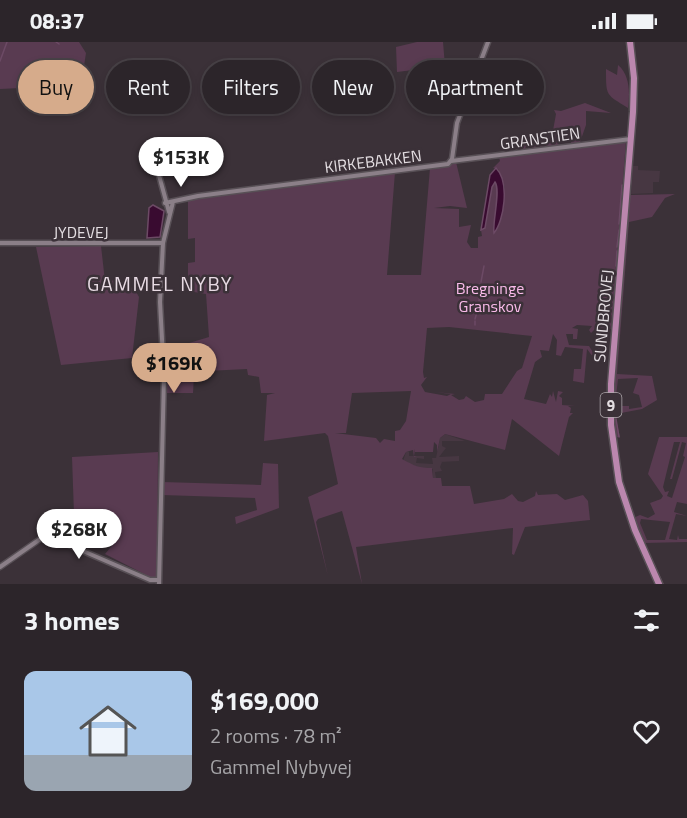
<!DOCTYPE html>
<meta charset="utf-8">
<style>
:root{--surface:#2c252a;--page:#342d32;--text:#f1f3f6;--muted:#a6a5a8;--line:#484247;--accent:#d6ab8b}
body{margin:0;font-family:"Titillium Web",sans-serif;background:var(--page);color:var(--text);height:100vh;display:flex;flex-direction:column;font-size:22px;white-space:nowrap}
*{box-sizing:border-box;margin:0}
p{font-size:20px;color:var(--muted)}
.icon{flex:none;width:33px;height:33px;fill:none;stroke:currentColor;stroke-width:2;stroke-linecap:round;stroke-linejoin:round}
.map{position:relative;height:542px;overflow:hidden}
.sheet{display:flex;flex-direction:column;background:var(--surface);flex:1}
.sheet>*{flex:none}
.hud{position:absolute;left:18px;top:18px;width:651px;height:54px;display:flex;gap:12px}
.price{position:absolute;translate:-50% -51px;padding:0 14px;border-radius:21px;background:#fff;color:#222;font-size:20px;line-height:39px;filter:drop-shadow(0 2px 3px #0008)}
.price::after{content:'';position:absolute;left:50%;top:36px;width:18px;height:14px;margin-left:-9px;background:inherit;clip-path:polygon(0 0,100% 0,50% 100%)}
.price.active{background:var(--accent);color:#111}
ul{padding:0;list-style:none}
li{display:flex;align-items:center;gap:18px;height:150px;padding:0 24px}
li span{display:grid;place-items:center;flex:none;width:168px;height:120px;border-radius:12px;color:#555}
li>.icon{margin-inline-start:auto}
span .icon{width:72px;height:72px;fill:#fffc;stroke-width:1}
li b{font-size:26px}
h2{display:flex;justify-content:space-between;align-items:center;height:72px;padding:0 24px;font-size:26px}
.chip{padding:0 21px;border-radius:27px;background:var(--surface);box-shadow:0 3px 9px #0003,0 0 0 2px var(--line);font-size:21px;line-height:54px}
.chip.active{background:var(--accent);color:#111}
.status{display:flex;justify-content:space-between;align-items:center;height:42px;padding:0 30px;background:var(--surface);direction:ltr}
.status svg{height:16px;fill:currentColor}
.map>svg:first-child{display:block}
.built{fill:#473742}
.green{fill:#593b51;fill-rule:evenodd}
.water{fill:#390b30;stroke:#6c4a65;stroke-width:1.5}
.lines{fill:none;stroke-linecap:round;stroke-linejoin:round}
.stream{stroke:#6c4a65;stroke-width:1.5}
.street-casing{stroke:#585056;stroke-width:7}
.primary-casing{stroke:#585056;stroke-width:9}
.street{stroke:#8b7f88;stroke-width:4}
.primary{stroke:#bb87ae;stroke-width:6}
.labels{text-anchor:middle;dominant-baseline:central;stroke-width:5;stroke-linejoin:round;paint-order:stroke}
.shield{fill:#3b3138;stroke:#b1aaaf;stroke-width:1.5}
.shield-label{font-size:15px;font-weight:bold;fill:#e4dee2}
.street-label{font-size:16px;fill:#e4dee2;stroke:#3b3138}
.park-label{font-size:16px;fill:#fabbea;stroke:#3b3138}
.quarter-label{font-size:20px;letter-spacing:1.5px;fill:#e8dbe4;stroke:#3b3138}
</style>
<div class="status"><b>08:37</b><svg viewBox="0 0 49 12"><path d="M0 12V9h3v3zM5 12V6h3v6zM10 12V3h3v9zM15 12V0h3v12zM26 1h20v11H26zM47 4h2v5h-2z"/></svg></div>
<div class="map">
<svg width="687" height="542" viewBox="0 0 687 542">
<rect width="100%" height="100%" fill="#3b3138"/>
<path class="built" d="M633 124H638V128L660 129 659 140H653V151L631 152Z
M445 392 465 399H442V404L446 406 439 415 459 414V419L440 420H442L440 425 442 429 435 430 436 436H433V427H422L403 419 406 410H409V414H424V417L417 416 416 421 433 422 432 416H436L440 396Z"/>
<path class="green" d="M0 0H79L86 11 81 43 0 47Z
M417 0H443L445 24 397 30 396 5Z
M370 16V44L378 46V55L359 52 358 17Z
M618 23C630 33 630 51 628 66 606 52 606 55 606 27L617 33Z
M585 61 611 71 586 69V83L579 103 572 104 570 96 558 99 559 105 528 109 533 103 528 102 523 109 518 110 521 93 525 91 540 101 552 94 556 72 554 68 561 69Z
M626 99 611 287 596 286 591 291 589 288 592 284 577 283 572 286 578 287 577 297H573V292H566L569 303 589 304 594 312 602 301 598 315H593L587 307 584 341 573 339 574 327H581L583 307 565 305 561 314 556 313 557 298 553 292 549 309 540 308 542 315 535 320 524 357 546 362 550 352 552 355 553 349 556 360 558 349 563 350 559 354 562 356V363L575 364H568L571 366 570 371H573L569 375 559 414 512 377 505 408 445 392 440 396 437 410V403L434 400 433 410H415V407L414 414 417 415H414L413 408 406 410 402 417C415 424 419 426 432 426L433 436H441L442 444H470L474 462 504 457 512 452 518 459 523 460 535 454 536 449 538 453 557 452 565 458 583 453 588 459 590 478 525 485 514 513 512 512 513 486 356 505 362 542 342 469 318 477 316 480 328 534 308 455 338 442 328 394 325 391 264 399 267 353 275 351H261L259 335 248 333 247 327 167 331 166 308 209 295 206 252 188 249V221L195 220V196L188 197V157L395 130 387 233H421L430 126 449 124 456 120 467 166 450 164 434 166 459 167V185L471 183 467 200 471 206H478V195L482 194 481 188 486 183 491 145 496 140 499 147 493 190 500 180 505 145 498 127 493 126 500 119 499 115ZM449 285 532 294 522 326 517 329 502 352H485L484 358 475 360 466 354 464 357 459 358 451 353 455 352 435 350 451 352 447 354 425 350 421 343 427 335 424 336 423 330 427 286ZM411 349 406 379 400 388 395 389V399L384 397 380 401 376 396 335 391H346L352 351Z
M630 138 631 153 675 152 665 156 652 175 629 180 617 332 652 334 657 358 642 367 621 371 616 377 620 395H615L613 377 618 371 617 364H629V367L642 365 639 353 633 351 638 336 618 337 614 373V338Z
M101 204 105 239 121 238 135 248 139 255 132 316 61 323 36 205Z
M194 334 193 351H165L166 335Z
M659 395H687V462L677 460 674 470 687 474 676 472 669 497 677 498 678 493 679 497H687V500L643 501 633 476 640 473 648 476 655 472 650 461 661 457 663 454 648 432ZM674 400H680L670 437H672L682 400 686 401 683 414 685 415 672 456 667 454 669 449 665 450 663 445ZM641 477 670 480 665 498H647L640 481Z
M158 410 157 536H152L105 512 120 494 74 472 72 415Z
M263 421 278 422 279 466 236 482 235 475 257 468 255 456 162 453V440L261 443Z"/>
<path class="water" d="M496 126C510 140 504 179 494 191 492 182 501 148 495 140L492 145 485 186 481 188 490 133Z
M153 163 164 169 160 195 147 196 149 166Z"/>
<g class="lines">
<path class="stream" d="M56 0 59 2
M0 19 7 0
M629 152 631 138
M619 182 622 143
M617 205 619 188
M616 224 617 209
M481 240 484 224
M480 249V242
M479 259 480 251
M477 268 478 261
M475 277 477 270
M475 279V283
M615 331 627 182
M616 377 619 395
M636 480 640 493
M650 514 663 542"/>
<defs>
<path id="street" d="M154 115 169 170
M451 119 631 97
M165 161 198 154 448 122 452 117 457 81 488 0
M0 201H163
M0 525 46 493 150 538H158
M159 542 164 334 160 260 163 201 173 160"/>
<path id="primary" d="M630 0 634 36 633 70 611 342V383L619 440 635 488 659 542"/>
</defs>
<use href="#street" class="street-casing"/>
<use href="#primary" class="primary-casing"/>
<use href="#street" class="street"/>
<use href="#primary" class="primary"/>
</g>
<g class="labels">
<rect class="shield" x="600.5" y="351" width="21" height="24" rx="4.5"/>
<g class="shield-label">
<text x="611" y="363">9</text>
</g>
<g class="street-label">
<text transform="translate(540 96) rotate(-8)">GRANSTIEN</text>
<text transform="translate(373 119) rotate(-7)">KIRKEBAKKEN</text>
<text x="81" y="190">JYDEVEJ</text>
<text transform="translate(603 274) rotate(-85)">SUNDBROVEJ</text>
</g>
<g class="park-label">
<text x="490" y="246">Bregninge<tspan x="490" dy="18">Granskov</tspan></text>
</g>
<g class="quarter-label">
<text x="160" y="241">GAMMEL NYBY</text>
</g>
</g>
</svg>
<b class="price" style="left:181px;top:146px">$153K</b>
<b class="price active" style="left:174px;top:352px">$169K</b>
<b class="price" style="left:79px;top:518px">$268K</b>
<div class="hud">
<a class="chip active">Buy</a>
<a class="chip">Rent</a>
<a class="chip">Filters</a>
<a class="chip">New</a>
<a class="chip">Apartment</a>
</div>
</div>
<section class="sheet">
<h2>3 homes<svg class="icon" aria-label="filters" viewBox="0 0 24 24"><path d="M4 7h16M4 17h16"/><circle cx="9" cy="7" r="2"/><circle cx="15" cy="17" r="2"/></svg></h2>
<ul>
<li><span style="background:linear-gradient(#a9c7e8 70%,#9aa5b1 0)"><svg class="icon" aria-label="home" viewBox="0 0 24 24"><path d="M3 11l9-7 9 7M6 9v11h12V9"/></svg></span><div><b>$169,000</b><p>2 rooms · 78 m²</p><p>Gammel Nybyvej</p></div><svg class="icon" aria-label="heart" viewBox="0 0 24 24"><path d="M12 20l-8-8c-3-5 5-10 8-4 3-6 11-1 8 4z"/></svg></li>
</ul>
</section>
